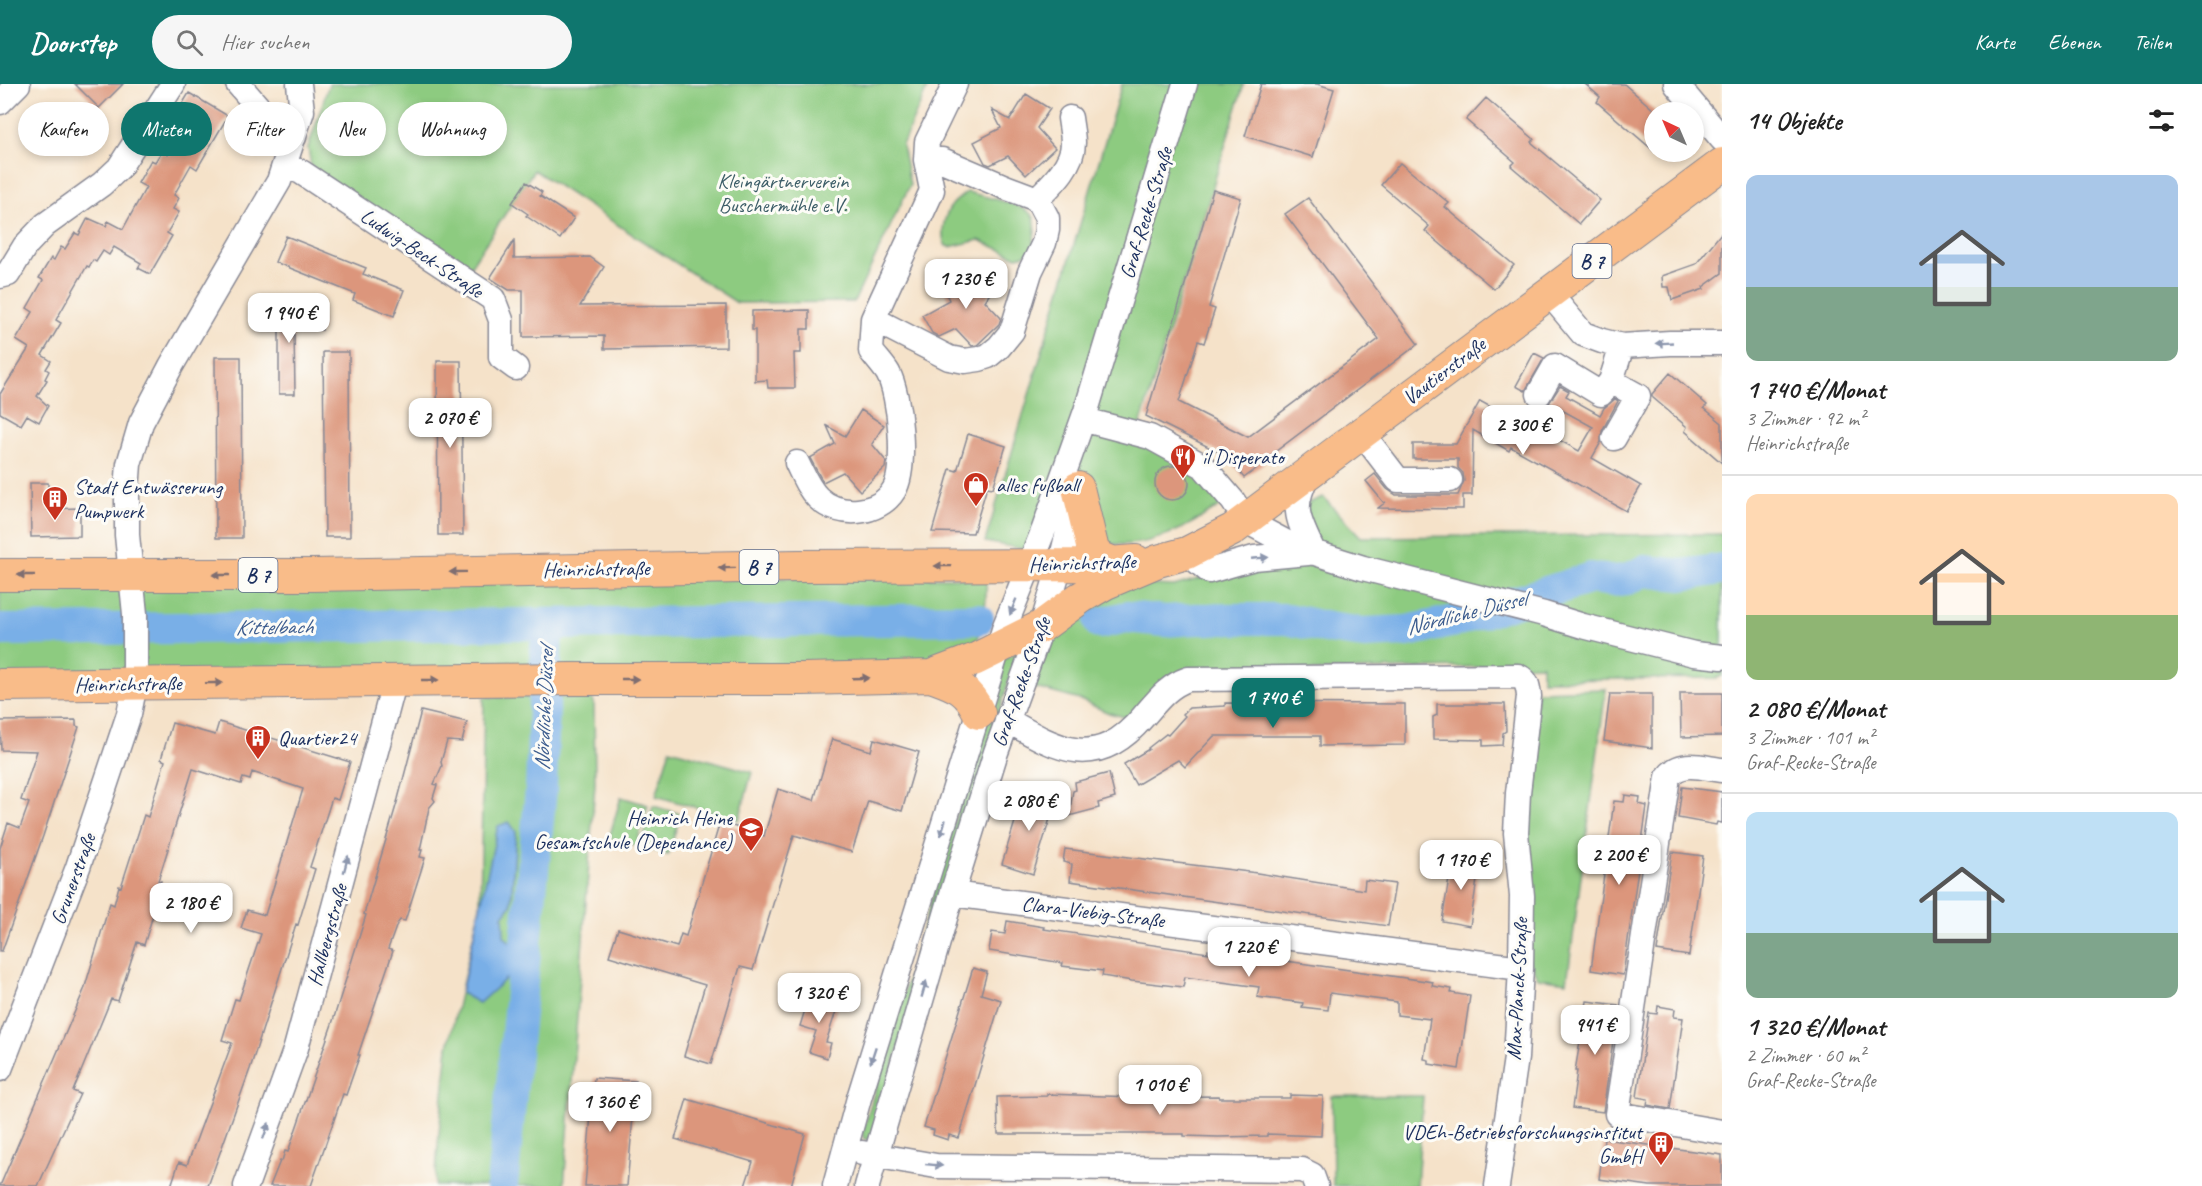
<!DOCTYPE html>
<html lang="de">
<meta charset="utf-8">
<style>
:root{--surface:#fff;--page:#f6f6f6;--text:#222;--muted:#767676;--line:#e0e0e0;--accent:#0f766e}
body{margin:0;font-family:Caveat,sans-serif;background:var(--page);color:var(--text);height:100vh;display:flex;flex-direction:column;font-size:22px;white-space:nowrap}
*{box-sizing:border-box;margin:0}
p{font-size:20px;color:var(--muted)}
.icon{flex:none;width:33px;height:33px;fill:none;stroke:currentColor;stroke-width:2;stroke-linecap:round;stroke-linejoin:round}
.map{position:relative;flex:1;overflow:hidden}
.side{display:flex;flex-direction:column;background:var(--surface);width:480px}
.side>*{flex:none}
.guide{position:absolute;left:18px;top:18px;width:570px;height:54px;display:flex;gap:12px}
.needle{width:39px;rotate:316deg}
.tools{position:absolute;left:1644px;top:18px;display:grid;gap:12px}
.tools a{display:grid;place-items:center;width:60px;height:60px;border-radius:50%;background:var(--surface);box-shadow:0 3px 9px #0003;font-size:30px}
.price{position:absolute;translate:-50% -51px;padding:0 14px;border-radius:12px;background:#fff;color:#222;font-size:20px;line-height:39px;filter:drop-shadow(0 2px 3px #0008)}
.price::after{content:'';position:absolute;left:50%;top:36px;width:18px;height:14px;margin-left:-9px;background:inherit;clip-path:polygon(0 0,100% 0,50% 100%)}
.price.on{background:var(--accent);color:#fff}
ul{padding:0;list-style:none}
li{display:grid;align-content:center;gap:12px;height:318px;padding:0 24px}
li+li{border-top:2px solid var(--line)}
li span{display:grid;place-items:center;height:186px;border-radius:12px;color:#555}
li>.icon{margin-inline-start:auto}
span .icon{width:108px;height:108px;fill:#fffc;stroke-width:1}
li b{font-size:26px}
h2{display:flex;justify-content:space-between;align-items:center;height:72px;padding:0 24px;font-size:26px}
.chip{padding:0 21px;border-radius:27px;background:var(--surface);box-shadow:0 3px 9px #0003;font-size:21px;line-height:54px}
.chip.on{background:var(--accent);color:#fff}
header{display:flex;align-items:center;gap:36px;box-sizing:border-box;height:84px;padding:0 30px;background:var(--accent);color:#fff}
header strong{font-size:28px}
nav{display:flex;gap:33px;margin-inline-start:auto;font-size:21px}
.search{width:420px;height:54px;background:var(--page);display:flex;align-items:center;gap:15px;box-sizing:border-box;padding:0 21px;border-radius:33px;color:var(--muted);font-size:22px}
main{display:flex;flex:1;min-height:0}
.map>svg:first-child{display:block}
.green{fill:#8dcb80;stroke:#547d6f;stroke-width:1.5}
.water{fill:#79afe7;stroke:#4a6fa2;stroke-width:1.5}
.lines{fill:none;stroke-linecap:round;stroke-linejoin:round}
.river{stroke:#79afe7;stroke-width:32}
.building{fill:#dc967c}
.minor-casing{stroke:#888894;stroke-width:27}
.major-casing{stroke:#888894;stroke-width:34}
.minor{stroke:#fff;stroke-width:24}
.major{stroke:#f9bc89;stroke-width:32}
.oneway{fill:#8d97ae}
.oneway2{fill:#7f6e71}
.labels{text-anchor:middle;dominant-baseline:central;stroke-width:6;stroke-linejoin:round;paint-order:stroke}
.shield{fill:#fdfcf7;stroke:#5f6c8c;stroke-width:1.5}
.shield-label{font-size:20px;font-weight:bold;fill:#1b2f5e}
.park-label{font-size:21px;fill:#3d5e68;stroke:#fdfcf7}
.street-label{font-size:21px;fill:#1b2f5e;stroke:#fdfcf7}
.poi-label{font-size:21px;fill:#1b2f5e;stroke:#fdfcf7;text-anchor:start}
.water-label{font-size:22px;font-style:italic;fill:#3c5c8e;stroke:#fdfcf7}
</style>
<header>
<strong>Doorstep</strong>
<div class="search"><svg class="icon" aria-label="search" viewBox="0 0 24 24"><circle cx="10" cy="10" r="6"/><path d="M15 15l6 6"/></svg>Hier suchen</div>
<nav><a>Karte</a><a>Ebenen</a><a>Teilen</a></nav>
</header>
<main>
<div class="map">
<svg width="1722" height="1102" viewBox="0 0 1722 1102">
<rect width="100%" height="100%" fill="#fdfcf7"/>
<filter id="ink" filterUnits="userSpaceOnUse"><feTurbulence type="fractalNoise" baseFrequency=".0167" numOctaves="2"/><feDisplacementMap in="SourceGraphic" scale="12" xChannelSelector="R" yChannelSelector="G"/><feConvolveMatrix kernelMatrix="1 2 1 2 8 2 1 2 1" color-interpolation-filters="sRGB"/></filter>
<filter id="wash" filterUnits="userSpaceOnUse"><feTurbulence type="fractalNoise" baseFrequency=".008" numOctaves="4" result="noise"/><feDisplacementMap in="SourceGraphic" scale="24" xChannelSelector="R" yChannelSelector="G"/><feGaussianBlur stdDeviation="1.35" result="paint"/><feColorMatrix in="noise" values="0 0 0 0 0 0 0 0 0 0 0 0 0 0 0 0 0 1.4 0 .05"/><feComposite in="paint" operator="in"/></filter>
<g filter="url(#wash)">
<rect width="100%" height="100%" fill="#f5e2c9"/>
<path class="green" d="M329 0H929L902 61 910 101 854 218 737 219 534 86 465 191 311 82 308 64Z
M1122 0H1244L1140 342 1238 410C1201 435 1153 468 1106 459L1088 411 1023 465 985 458Z
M967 108C982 112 1024 120 1033 132 1037 138 1035 148 1034 155 1033 166 1028 171 1017 173L979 156 950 163 946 162C939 152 945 129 952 121 956 116 962 112 967 108Z
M1323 413 1361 453 1722 450V592L1717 594 1542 596V581L1191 590 1132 635 1109 629 1080 616 1032 603 1054 545 1131 500 1174 502 1205 493 1286 478 1306 420Z
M0 494H986C987 513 985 552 970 567 963 574 941 580 931 585L0 597Z
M1017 569 872 1052 869 1056 864 1055 862 1050 1003 574Z
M1606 605 1567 898 1538 894 1528 876 1523 762 1537 607Z
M484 613 591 614 594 618 595 700 564 1102H435L439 1049 448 963 480 822Z
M670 665 752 688 739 736 656 712Z
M621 713 648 721 636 762 609 754Z
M653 722 681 730 668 771 641 762Z
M1332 1012H1423L1417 1102H1333Z"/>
<path class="water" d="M509 738 516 748 511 821 503 832 504 852 511 859 509 892 479 919 461 909 498 742Z"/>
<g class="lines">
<path class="river" d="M1100 539 1127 533 1165 537 1195 535H1287L1328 544 1364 549 1407 547 1455 537 1591 494 1613 497 1628 495 1644 487 1682 491 1722 485
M0 546 978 535
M502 1102 541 706 547 540"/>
</g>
<g id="blocks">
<path class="building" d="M75 0H123L99 24Z
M1261 0H1317L1334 5 1313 73 1245 52Z
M1585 0H1624L1654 26V67L1597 18 1600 13Z
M189 9 228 32 197 85 191 81 174 111 179 114 173 125 179 128 167 149 172 152 150 190 138 184 141 179 114 163 109 171 103 167 96 178 93 176 89 183 87 182 56 236 61 239 42 271 51 277 46 285 49 287 45 295 47 296 37 312 48 322 39 338 27 331 21 341 0 329V310L29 264 16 256 33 228 27 224 43 196 39 194 51 174 54 176 61 163 65 165 75 149 79 151 88 134 106 142 108 137 123 145 146 103 138 99 151 76 155 78 162 67 168 71 186 41 182 39 185 34 177 29Z
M1026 10 1050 25 1037 44 1055 64 1026 91 1008 72 990 81 985 79 974 58 1001 44 992 26 1010 36Z
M1486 14 1534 55 1531 58 1600 116 1579 140 1511 82 1515 78 1466 36Z
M1400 79 1449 119 1445 123 1514 181 1494 205 1425 147 1429 142 1381 101Z
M526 98 542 108 540 112 574 134 560 155 526 132 528 130 512 119Z
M1213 106 1241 114 1209 223 1215 225 1204 259 1198 257 1179 318 1248 353 1379 255 1285 130 1308 114 1418 260 1263 377 1265 378 1244 394 1227 372 1146 332Z
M1722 148V189L1703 203 1704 205 1672 216 1669 203H1663L1662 192 1696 180Z
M286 152 366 184 363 190 404 206 394 232 353 216 355 210 275 178Z
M514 157V174L590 173 604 183 580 222 726 221V263L604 265V252L523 253V206H509L490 194Z
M974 182 998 197 985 217 1001 234 999 240 977 261 972 262 956 245 939 253 932 249 922 231 949 216 940 198 958 208Z
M809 226V245H801V269H794L795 304H768L767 296 755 297V246H752V227Z
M321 231 322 246H294L295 310H279V246L260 247V232Z
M323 268H349L350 453H325Z
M1534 269 1544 274 1525 307 1516 302Z
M215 273H241L242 454H216Z
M437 277H461L463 451H438Z
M1670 289 1707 321 1704 324 1722 339V379L1685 347 1687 343 1652 313V310Z
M1560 302 1569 307 1566 312 1600 331 1604 324 1615 315 1618 317 1602 347 1601 358 1592 374 1641 402 1626 427 1511 363 1509 367 1473 346 1472 411H1463V425L1378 424 1386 418 1384 419 1366 397 1375 390 1387 405 1396 411H1458L1464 397 1463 389 1458 384V375H1413V360H1456L1480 317 1523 341 1525 337 1579 367 1593 343 1549 319Z
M861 326 884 341 872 360 886 377 885 384 860 407 843 388 823 398 810 374 835 360 827 342 845 352Z
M968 350 1006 362 993 404 987 403 973 449 932 448 950 385 957 387Z
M1155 399a17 17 0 1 1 34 0a17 17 0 1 1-34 0Z
M30 399H48V425L80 424V452L31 453Z
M1680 609H1722V652L1681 653Z
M1610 610H1652V664L1604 657Z
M1225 619 1405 620V661L1320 662V652H1214L1185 683 1178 676 1136 701 1124 680 1149 665 1148 664 1166 650 1168 651 1185 632 1183 630 1189 624 1225 622Z
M1437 620H1505L1506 647 1503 649 1502 661 1483 662V656L1433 655V633L1437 631Z
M421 627 467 638 462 658 447 657 441 678 442 682 434 700 437 701 433 714 435 717 429 724 420 766H422L420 773 425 774 405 837 400 836 397 840 388 865 393 867 358 971H360L356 982 346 1011 343 1010 311 1102H270L280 1077H282L285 1067 288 1068 332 940 366 831 364 830 398 715Z
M76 636V642L79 643 43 752 2 867H0V764L8 739 20 744 29 719 21 716 37 667 1 666 0 637Z
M219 638 350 678 338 716 332 714 310 783 315 785 298 841 296 840 250 985 208 1102H171L179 1078 187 1081 232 959 222 956 235 915 239 916 261 850 241 844 247 826 265 831 303 705 252 688 250 696 243 694 241 700 193 685 158 797H161L156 814H158L144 861 137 858 118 917 111 915 73 1007 80 1010 38 1102H0L84 906 110 819 114 821 119 802 121 803 144 731 148 733 165 677 161 675 172 639 215 651Z
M832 655 871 667 874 655 919 668 902 727 868 717 852 768 794 751 753 886 740 883 711 980 684 972 705 901 609 872 618 845 677 863 681 850 686 852 720 738 764 752 778 705 814 716Z
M1109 689 1115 714 1098 719 1099 724 1069 732 1073 707 1076 706 1075 698Z
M1682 703 1722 708V739L1717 738 1716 741 1678 734Z
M1025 705 1056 715 1033 790 1002 780Z
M1625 711 1640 713 1639 720 1647 722 1623 891 1591 886 1614 717 1624 718Z
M1065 765 1257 789 1364 806 1365 796 1395 800 1388 842 1070 797 1072 780 1063 778Z
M1672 768 1703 772 1689 872 1657 867Z
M1453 771 1480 776 1470 842 1442 837Z
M1007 837 1044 843 1043 845 1208 869V866L1433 898 1432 902 1452 905 1451 909 1470 912 1459 985 1429 980V976L1424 975 1430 935 1397 931V918L1330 909 1328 926 1302 923 1303 919 1257 913 1259 903 1185 893 1183 903 1132 897 1102 892 1103 887 1062 882 1063 879 989 867 992 848 1005 850Z
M973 884 987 888 981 910 1001 916 959 1054 949 1051 948 1056 933 1051 934 1046 924 1043Z
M809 913 838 921 826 958 831 959 827 974 809 968 816 947 800 942Z
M1587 917 1618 921 1603 1028 1572 1024 1577 987H1575Z
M1658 922 1675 925 1674 933 1683 934 1670 1025 1647 1021 1648 1015 1637 1013 1649 929 1657 930Z
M594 994 636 997 627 1102H585Z
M1047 1010 1132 1013 1219 1012V1014H1290V1011L1323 1012 1321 1052 1267 1050V1052L1218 1053 1184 1052V1050H998L997 1013 1047 1012Z
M687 1015 805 1050 791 1102H745L753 1078 675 1055Z
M1604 1055 1722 1071V1102H1650L1599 1095Z"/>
</g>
</g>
<g filter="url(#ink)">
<use href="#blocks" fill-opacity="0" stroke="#888894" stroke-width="1.5"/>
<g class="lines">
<defs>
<path id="minor" d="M238 0 278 46 294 53
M1676 0 1722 55
M0 18 18 0
M285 81 301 88 493 215 501 236V273L516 284
M1037 115C1051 101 1073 81 1073 59 1073 51 1071 42 1070 34
M0 192 8 190 25 162 45 141 102 100 119 84 173 0
M1549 209 1583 250 1602 257 1622 262 1670 259H1722
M873 235 949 274 965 277 979 275 988 272 999 263 1012 247 1030 188 1044 159 1047 146V134L1037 115 1005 103 942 76H926
M1539 310 1555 282 1601 310 1611 297
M1085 336 1150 353 1203 382 1233 417 1246 437 1293 462 1363 484 1544 530 1583 542 1694 570 1722 573
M1362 349 1398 396H1450
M1614 354 1638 312 1611 297 1622 262
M797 379C803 391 808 404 818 414 839 434 879 431 894 406 907 384 900 311 888 289 883 281 876 274 871 267L873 235 930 111 932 106 926 76 927 58 955 0
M1308 390C1290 425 1298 435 1314 469
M1187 469 1209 487 1254 474 1308 469
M1007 636C1059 666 1096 688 1143 633 1157 617 1168 602 1188 595L1518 592C1527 596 1528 602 1529 612L1518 709 1516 749 1522 812 1521 884 1516 974 1497 1102
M1722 686C1703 684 1681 675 1668 693L1617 1030 1722 1048
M952 810 1521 884
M0 985 78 783 129 630 135 600V530L127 451V406L129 380 141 339 171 282 279 97 302 27 299 0
M862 1069 936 1082 1302 1086 1312 1091 1316 1102
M246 1102 296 964 395 596
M835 1102 859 1014 1005 542 1044 445 1086 327 1185 0
M867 1102 952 810 996 668 1042 542 1060 481 1078 407"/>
<path id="major" d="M1078 404 1093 466 1097 472 1111 478
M0 491H313L799 482 1079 481 1136 477
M931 592C955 601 968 604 979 629
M0 601 572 595H803L931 592 976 575 1042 542 1080 514 1106 499 1158 477 1187 469 1232 446 1722 80"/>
</defs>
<use href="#minor" class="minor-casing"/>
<use href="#major" class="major-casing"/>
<use href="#minor" class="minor"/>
<use href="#major" class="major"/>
</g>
<defs><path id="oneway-solid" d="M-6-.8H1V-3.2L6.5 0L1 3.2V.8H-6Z" transform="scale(1.5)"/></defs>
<g class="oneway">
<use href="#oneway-solid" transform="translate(1664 259) rotate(177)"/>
<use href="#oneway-solid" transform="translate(1260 474) rotate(-5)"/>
<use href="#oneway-solid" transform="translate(1013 523) rotate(112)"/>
<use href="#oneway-solid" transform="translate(943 744) rotate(107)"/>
<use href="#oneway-solid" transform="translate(346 780) rotate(-75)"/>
<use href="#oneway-solid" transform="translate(924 905) rotate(-74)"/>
<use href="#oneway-solid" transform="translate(873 971) rotate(108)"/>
<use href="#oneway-solid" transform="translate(266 1047) rotate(-70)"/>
<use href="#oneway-solid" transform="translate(934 1081) rotate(6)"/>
</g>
<g class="oneway2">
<use href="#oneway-solid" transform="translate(943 482) rotate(180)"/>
<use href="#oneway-solid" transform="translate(727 484) rotate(179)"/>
<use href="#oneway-solid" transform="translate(458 488) rotate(179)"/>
<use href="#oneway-solid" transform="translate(26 491) rotate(180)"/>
<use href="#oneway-solid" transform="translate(221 491) rotate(-180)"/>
<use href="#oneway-solid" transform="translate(861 594) rotate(-2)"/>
<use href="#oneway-solid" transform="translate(630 595)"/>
<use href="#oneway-solid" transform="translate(430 596)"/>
<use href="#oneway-solid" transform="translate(214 599) rotate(-1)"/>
</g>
</g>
<defs>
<symbol id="restaurant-pin" viewBox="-11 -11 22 30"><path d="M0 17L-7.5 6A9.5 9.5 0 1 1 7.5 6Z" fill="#c8321e" stroke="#fdfcf7"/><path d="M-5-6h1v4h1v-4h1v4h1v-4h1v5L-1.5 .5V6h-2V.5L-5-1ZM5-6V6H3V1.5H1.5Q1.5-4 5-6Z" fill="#fff"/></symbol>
<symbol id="shop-pin" viewBox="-11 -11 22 30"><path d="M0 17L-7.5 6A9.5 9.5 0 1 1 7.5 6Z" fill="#c8321e" stroke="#fdfcf7"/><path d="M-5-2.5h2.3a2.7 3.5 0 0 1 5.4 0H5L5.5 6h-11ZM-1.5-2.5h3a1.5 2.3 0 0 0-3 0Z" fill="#fff"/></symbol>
<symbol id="building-pin" viewBox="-11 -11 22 30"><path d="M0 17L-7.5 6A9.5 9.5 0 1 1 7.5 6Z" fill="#c8321e" stroke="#fdfcf7"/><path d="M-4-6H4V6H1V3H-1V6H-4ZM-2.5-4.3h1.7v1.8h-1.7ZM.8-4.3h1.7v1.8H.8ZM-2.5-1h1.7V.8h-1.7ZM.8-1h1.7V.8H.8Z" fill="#fff"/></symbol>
<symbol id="school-pin" viewBox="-11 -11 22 30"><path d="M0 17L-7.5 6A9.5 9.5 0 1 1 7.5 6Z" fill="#c8321e" stroke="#fdfcf7"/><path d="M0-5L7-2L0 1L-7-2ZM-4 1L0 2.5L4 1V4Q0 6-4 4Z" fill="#fff"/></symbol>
</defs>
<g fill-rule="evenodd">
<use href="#restaurant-pin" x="1168" y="358" width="30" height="40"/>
<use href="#shop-pin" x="961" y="386" width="30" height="40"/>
<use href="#building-pin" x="40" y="400" width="30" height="40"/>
<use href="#building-pin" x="243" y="639" width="30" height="40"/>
<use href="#school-pin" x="736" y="731" width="30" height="40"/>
<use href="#building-pin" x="1646" y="1045" width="30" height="40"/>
</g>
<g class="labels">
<g class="shield">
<rect x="1572.5" y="160" width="39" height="34" rx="4.5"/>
<rect x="739.5" y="466" width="39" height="34" rx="4.5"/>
<rect x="238.5" y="474" width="39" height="34" rx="4.5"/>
</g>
<g class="shield-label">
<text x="1592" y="177">B 7</text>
<text x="759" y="483">B 7</text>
<text x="258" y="491">B 7</text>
</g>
<g class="park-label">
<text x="783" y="97">Kleingärtnerverein<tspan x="783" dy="24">Buschermühle e.V.</tspan></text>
</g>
<g class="street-label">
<text transform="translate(1146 129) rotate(-73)">Graf-Recke-Straße</text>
<text transform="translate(422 169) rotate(34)">Ludwig-Beck-Straße</text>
<text transform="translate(1444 287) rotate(-37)">Vautierstraße</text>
<text transform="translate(1082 479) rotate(-2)">Heinrichstraße</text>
<text transform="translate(596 485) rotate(-1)">Heinrichstraße</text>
<text transform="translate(1021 598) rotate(-70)">Graf-Recke-Straße</text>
<text transform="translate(128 600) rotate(-1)">Heinrichstraße</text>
<text transform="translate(73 795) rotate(-70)">Grunerstraße</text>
<text transform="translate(1093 828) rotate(7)">Clara-Viebig-Straße</text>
<text transform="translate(327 851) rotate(-75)">Hallbergstraße</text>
<text transform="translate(1517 905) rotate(-87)">Max-Planck-Straße</text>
</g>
<g class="poi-label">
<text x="1202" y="373">il Disperato</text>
<text x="996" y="401">alles fußball</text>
<text x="74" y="403">Stadt Entwässerung<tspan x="74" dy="24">Pumpwerk</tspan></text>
<text x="278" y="654">Quartier24</text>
<text x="732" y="734" text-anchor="end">Heinrich Heine<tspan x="732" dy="24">Gesamtschule (Dependance)</tspan></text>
<text x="1642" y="1048" text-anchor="end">VDEh-Betriebsforschungsinstitut<tspan x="1642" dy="24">GmbH</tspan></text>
</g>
<g class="water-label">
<text transform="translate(1466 529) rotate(-14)">Nördliche Düssel</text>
<text transform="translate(274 543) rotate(-1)">Kittelbach</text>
<text transform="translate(544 625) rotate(-88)">Nördliche Düssel</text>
</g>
</g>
</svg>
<div class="tools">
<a><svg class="needle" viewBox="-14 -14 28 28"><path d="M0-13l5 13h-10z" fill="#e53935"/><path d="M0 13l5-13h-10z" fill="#767676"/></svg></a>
</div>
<b class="price" style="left:966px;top:226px">1 230 €</b>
<b class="price" style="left:289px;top:260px">1 940 €</b>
<b class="price" style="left:450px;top:365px">2 070 €</b>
<b class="price" style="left:1523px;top:372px">2 300 €</b>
<b class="price on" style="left:1273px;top:645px">1 740 €</b>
<b class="price" style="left:1029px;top:748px">2 080 €</b>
<b class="price" style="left:1619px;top:802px">2 200 €</b>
<b class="price" style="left:1461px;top:807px">1 170 €</b>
<b class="price" style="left:191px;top:850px">2 180 €</b>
<b class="price" style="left:1249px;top:894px">1 220 €</b>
<b class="price" style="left:819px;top:940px">1 320 €</b>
<b class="price" style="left:1595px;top:972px">941 €</b>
<b class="price" style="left:1160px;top:1032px">1 010 €</b>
<b class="price" style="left:610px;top:1049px">1 360 €</b>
<div class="guide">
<a class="chip">Kaufen</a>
<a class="chip on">Mieten</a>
<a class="chip">Filter</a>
<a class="chip">Neu</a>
<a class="chip">Wohnung</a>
</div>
</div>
<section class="side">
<h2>14 Objekte<svg class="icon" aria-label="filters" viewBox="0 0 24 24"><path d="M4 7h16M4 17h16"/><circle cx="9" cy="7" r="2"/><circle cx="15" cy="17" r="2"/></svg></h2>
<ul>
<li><span style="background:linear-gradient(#a9c7e8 60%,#7fa58c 0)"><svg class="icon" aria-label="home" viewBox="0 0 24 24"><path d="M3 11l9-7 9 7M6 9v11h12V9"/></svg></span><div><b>1 740 €/Monat</b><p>3 Zimmer · 92 m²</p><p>Heinrichstraße</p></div></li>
<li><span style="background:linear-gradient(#ffd9b3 65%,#8fb573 0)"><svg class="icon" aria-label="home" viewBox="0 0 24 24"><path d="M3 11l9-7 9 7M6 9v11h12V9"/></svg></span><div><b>2 080 €/Monat</b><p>3 Zimmer · 101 m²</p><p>Graf-Recke-Straße</p></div></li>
<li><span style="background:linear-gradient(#bfe0f5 65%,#7fa58c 0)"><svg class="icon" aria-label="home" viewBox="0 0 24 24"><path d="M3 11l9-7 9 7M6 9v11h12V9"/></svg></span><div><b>1 320 €/Monat</b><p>2 Zimmer · 60 m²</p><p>Graf-Recke-Straße</p></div></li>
</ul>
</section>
</main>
